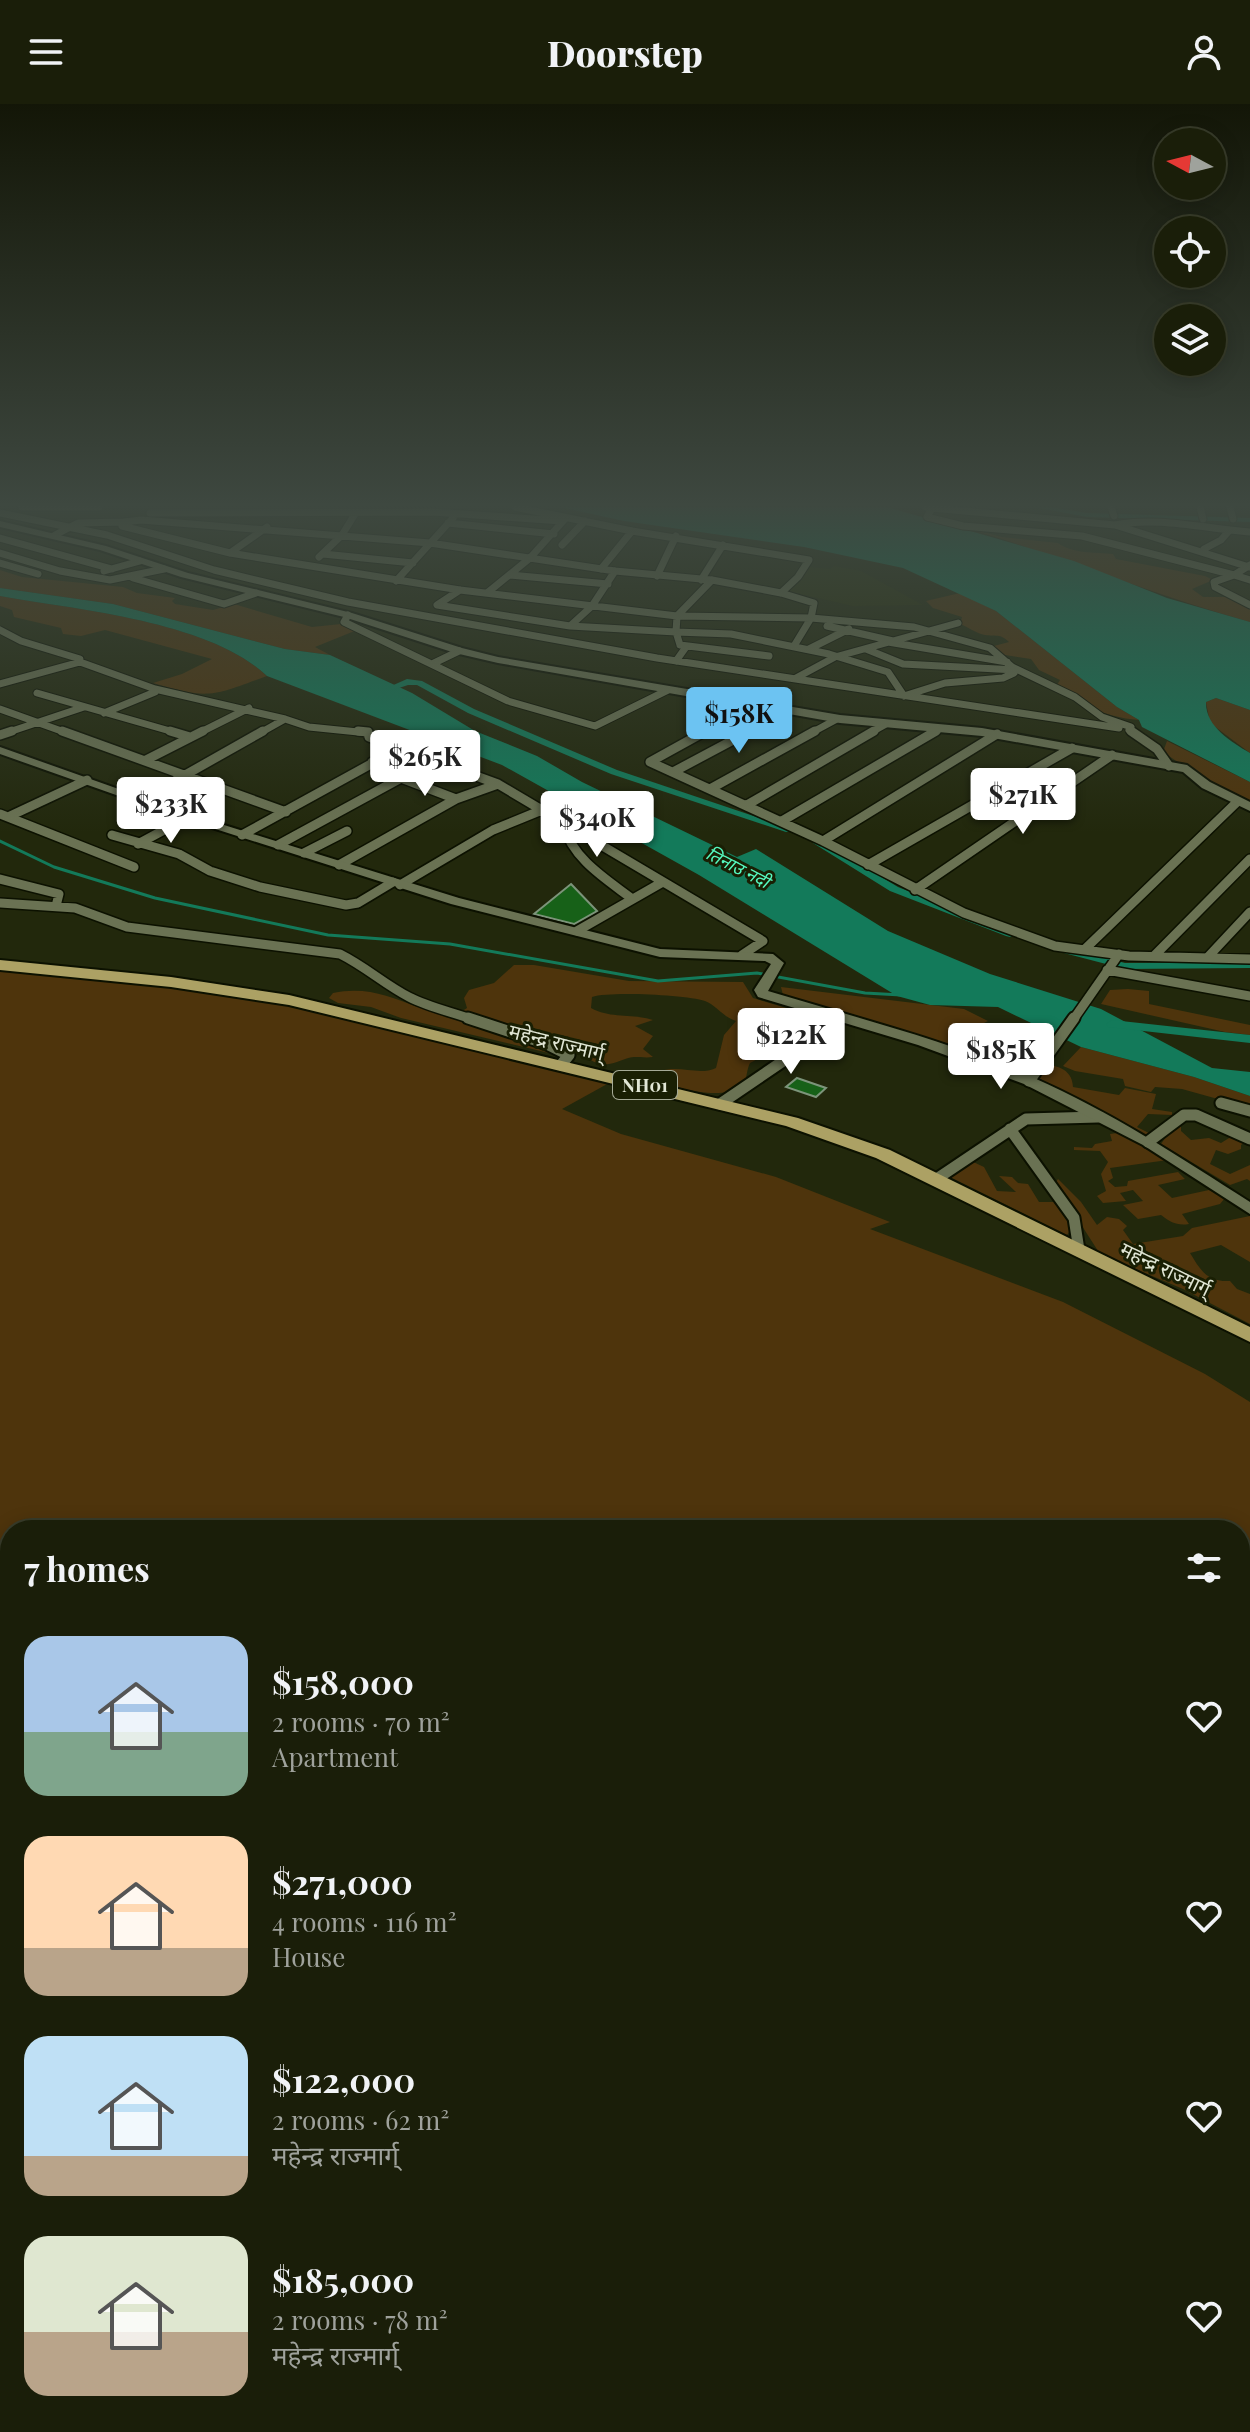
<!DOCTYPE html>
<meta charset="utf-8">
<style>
:root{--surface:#1a1e09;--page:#232712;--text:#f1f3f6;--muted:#9fa29c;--line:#383c2a;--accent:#6cc3f2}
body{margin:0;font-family:"Playfair Display","Noto Sans Devanagari",serif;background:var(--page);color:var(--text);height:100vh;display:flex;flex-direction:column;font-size:30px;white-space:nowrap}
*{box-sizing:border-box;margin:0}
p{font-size:26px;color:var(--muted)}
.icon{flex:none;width:44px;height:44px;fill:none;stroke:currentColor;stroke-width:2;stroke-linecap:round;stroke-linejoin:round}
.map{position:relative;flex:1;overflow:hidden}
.side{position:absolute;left:0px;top:1416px;width:1250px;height:912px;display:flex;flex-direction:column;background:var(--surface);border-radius:32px 32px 0 0;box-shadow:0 4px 20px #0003,0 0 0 2px var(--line)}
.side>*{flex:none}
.needle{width:52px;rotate:277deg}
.tools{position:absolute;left:1154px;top:24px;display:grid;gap:16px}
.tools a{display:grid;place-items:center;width:72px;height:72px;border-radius:50%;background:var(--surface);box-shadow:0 4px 20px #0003,0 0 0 2px var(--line);font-size:40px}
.price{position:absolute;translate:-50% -68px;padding:0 18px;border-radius:8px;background:#fff;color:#222;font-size:26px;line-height:52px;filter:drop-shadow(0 2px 4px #0008)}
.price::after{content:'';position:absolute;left:50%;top:48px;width:24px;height:18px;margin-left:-12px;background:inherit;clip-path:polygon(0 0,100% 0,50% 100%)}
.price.current{background:var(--accent);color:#111}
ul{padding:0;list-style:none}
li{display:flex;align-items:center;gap:24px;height:200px;padding:0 24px}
li span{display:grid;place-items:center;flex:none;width:224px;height:160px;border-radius:24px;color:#555}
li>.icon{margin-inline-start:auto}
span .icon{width:96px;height:96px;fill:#fffc;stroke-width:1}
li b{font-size:34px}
h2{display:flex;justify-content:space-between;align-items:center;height:96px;padding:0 24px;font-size:34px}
header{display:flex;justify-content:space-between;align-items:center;height:104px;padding:0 24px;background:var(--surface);font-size:36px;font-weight:800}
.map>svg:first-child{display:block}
.built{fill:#272e09}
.green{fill:#4e340c;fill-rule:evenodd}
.water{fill:#137a5a}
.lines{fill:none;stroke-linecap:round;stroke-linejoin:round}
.stream{stroke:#137a5a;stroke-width:3}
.canal{fill:#137a5a;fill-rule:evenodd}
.building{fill:#176118;stroke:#7c947a;stroke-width:2}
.minor-far2-casing{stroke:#0c1100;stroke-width:9}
.minor-far1-casing{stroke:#0c1100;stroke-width:12}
.minor-casing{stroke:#0c1100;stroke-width:15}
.tertiary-casing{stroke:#0c1100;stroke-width:4}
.secondary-casing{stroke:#0c1100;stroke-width:4}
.trunk-casing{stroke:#0c1100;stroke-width:4}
.minor-far2{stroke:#6a7253;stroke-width:7}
.minor-far1{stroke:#6a7253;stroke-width:9}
.minor{stroke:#6a7253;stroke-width:11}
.tertiary{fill:#6a7253;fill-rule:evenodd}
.secondary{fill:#6a7253;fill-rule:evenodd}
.trunk{fill:#aca164;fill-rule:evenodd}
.labels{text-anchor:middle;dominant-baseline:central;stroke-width:6;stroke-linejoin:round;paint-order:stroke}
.far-water-label{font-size:18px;font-style:italic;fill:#56f9c0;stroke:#191f03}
.shield{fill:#191f03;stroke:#a5aa96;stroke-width:2}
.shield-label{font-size:18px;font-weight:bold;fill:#e1e6d5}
.street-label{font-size:20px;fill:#e1e6d5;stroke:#191f03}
</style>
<header><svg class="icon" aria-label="menu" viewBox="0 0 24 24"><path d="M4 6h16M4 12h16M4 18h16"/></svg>Doorstep<svg class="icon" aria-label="person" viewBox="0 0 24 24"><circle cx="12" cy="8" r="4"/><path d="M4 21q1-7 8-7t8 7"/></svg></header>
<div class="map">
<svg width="1250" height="2328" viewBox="0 0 1250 2328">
<rect width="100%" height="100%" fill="#22280c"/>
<path class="built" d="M834 462 861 467 923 501 853 502 787 487 798 480 810 463 830 465Z"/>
<path class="green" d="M970 425 1002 433 1058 439C1073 450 1095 448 1113 450L1116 455 1205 472 1213 476 1192 485 1203 493H1229L1250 504V518C1155 491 1065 454 970 425Z
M0 466 22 473 123 483 137 489 175 494 172 497 175 500 213 506 234 500 312 523 341 520 357 526 315 543 330 551 285 545 113 500 0 484Z
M960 489 996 507 1117 603 1139 616C1101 613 1088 601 1057 581L1060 576 1039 566 1031 555 1005 551 994 542 1009 538C1000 529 996 533 985 531 977 530 968 523 960 520L962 513 933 504 926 497Z
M0 492C78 506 209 517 267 572 212 592 210 596 153 579L182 570 212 555 105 526 81 532 63 530 61 524 14 513 12 506 0 502Z
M1216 594 1250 606V649L1210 619 1206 598Z
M1167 637 1250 678V699L1219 686 1163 648Z
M514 861H534L629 877 743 878 753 894 823 915C805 935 801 931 778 941 767 946 761 954 750 959 745 969 749 978 737 985 721 994 671 987 660 972L661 967C680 961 699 972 716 964L724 931 736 917C723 913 716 901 705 897 686 891 610 887 592 893L591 904C611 915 630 909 653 916L635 922 653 932 643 945 653 953C646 954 641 953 634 953 621 954 612 964 597 959 581 953 571 937 552 937L549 949 401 914 371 903 338 899 329 894 333 889C365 882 389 892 418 903 430 907 444 908 456 911L467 904 464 894 469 886 494 879Z
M0 865 201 887 322 907 609 979 562 1005 621 1030 776 1073 890 1118 870 1125 1063 1198 1205 1270 1250 1298V2328H0ZM10 1426H1240V2318H10Z
M781 883 964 905 988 917 970 926 980 930 1006 922 1047 932 1025 959 1011 966 984 956 1021 939 1019 931 1008 930 997 936 1003 945 976 953 784 895Z
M1128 885 1149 887V900L1250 921V931L1225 928 1101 900 1110 886Z
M1081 943 1194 973 1250 992V1004L1182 985 1155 983 1151 988 1125 982 1123 975 1075 967 1063 962Z
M1037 958C1055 962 1072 963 1073 983L1119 991 1125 984 1156 990 1152 1005 1172 1008V1011L1148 1010 1137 1023 1151 1030 1144 1033 1020 969Z
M1181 1019V1027L1191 1036 1209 1034 1221 1039 1234 1031 1246 1037 1241 1041V1045L1228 1050 1216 1046 1210 1060 1230 1070 1250 1061V1077L1247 1075 1230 1081 1161 1040 1172 1024Z
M1124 1028 1168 1056 1110 1064 1113 1074 1108 1077 1115 1083 1127 1082 1128 1077 1178 1068 1185 1075 1158 1081 1172 1094 1209 1086 1225 1094 1220 1100 1182 1110 1189 1120C1177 1122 1170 1118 1161 1111L1138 1115 1123 1101 1143 1097 1133 1086 1120 1089 1126 1097 1103 1099 1097 1092 1106 1087 1101 1070 1108 1058 1100 1047 1074 1046V1043L1092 1044 1095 1040 1112 1037 1110 1030Z
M969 1056 984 1063 997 1087 1016 1088 999 1072 1012 1073 1018 1079 1028 1080 1039 1098H1059L1072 1124 1067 1131 946 1071Z
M1058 1075 1081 1098 1097 1121 1107 1113 1119 1115 1127 1122 1123 1126 1133 1140 1183 1132 1192 1124 1250 1112V1158L1221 1141 1190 1149C1201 1167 1207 1178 1230 1177L1237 1185 1250 1190V1220L1183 1185 1100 1150 1055 1080Z"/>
<path class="water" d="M560 403H887L1074 457 1167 494 1250 518V606L1216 594 1206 598C1205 622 1231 638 1250 649V678L1142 623 1139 616 1117 603 996 507 903 464 804 443 624 417Z
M0 484 113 500 285 545 330 551 412 589 475 627 537 652 582 678 737 753 756 745 888 827 990 870 1101 905 1212 964 1250 968V992L1194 973 1081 943 998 903 930 901 897 892 699 771 502 661 267 572C209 517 78 506 0 492Z"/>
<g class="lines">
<path class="stream" d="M0 737 54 763 155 794 328 831 450 840 658 877 757 869 865 889 901 891"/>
<path class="canal" d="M1034 403H1050L1087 409 1250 414V418L1087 413Z
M407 575 422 577 474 605 617 666 795 726 786 728 611 670 468 609 417 581H408L393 586 389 583Z
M817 734 898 783 1016 830 1010 833 1006 832 890 787 813 739 812 737Z
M1049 839 1125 859 1250 858V864L1125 865 1045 844V840Z
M1112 916 1250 931V939L1108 923 1106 920Z"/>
</g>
<path class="building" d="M571 780 597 807 574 820 534 810Z
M797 974 826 984 816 993 786 983Z"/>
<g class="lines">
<defs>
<path id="minor-far2" d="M22 403H99
M515 403 632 427 809 456 798 473 781 489
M925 403 932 404 927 413 963 422 1082 432 1234 471 1250 461
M1111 403 1114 412
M1200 403 1203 415
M1230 403 1233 415
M932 404 1115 421C1157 412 1206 425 1250 428
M0 409 107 431 214 466 348 498 657 554 1119 624
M150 409 433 408 562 417
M124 418 141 416 430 439 615 467 712 476 781 489 814 499 811 514 794 542
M448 419 554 430
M1115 421 1249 463
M55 431 78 419 124 418 122 422 230 449 460 486 677 512 811 514 914 523 990 544 1012 563 1075 593 1102 613 1131 623 1129 626 1134 629
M0 434 112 465
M562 441 585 417
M1204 445 1221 436 1228 428
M0 449 60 467 110 476 164 465
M230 449 267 423
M323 450 413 459
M319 453 342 431 355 410
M0 459 38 470
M601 465 632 427
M104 467 140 457
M510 471 608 480
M657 472 676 432
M133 474 224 500 256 489
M701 476 723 441
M712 476 677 512 676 528 731 530 829 550 888 568 904 592
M1250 476 1234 471 1214 478 1215 483 1250 501
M396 477 453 414
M460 486 437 501 570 522 592 502 615 467
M487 489 530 454 565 415
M348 511 344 518 508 597 595 622 668 586
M570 522 676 528 680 541 686 543 676 557
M827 522 893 537
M0 526 21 537 80 555V558L155 585 285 615 260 629
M888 538 1007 558
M680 541 769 552
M809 545 849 525
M866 545 903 560 1016 566
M432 560 459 547
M796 574 835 553 958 519
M0 580 80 558
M37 589 177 629
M907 591 945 579 1003 574 1014 569
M0 605 67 629
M104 609 155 588
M285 615 309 623 368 629
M6 629 84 603
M199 629 249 604
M703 629 754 601
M746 629 788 607
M811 629 837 615
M870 629 886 620
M933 629 938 626"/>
<path id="minor-far1" d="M62 627 286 708
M170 627 190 633
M358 627 368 628 369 633 498 680 763 837 742 851
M1131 627 1157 645 1169 662
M0 631 12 627
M146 656 203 627
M372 658 393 666 401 674 456 695
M650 658 823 737 964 809 1055 842 1129 852 1250 855
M650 658 706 627
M675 667 750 627
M710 685 815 627
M141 696 263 627
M747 701 874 627
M0 710 134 763
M10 712 87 676
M782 717 936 627
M564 722C572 754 606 775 631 794
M112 731 179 750 210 767 260 783 346 801 358 799 393 778
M242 731 400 644
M823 737 997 630
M138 740 188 713
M278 741 401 674
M304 749 347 727
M339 761 456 695 498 680
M868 761 1072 644
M0 775 59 790 56 802
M400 781 493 726 542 706
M915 786 1112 651
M0 799 75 804 127 823 340 850C366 863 384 880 409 893 428 903 452 908 474 916
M577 827 661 779
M1085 845 1237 698
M1154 852 1250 755
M1207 854 1250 808
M1107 866 1250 892
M829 916 832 912
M1073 916 1119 850"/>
<path id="minor" d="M468 914 547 940 569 951 561 961
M1029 977 1074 914
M1221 999 1250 1007
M720 1000 814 936 831 914
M1010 1025 1074 1114 1079 1146
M1148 1038 1184 1011H1196L1250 1035
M935 1076 1026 1015 1098 1013"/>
<path id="tertiary" d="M0 643 192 711 459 794 660 845 773 850 784 859 768 887C857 914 949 937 1034 974 1111 1008 1180 1053 1250 1098V1110L1143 1041 1024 980 918 941 758 893 754 886 771 860 765 857 660 853 451 800 184 715 0 650Z
M10 1764V1782L0 1785V1767Z
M578 2318H608L604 2328H574Z"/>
<path id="secondary" d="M0 417 106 442 188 469 352 509 462 544 498 553 840 611 982 624 1187 661 1210 678 1250 698V707L1202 684 1183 668 982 632 840 619 498 559 455 549 344 513 181 473 100 446 0 423Z"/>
<path id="trunk" d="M0 856 171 873 289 891 798 1014 890 1046 1250 1223V1238L876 1054 786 1022 289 901 171 883 0 866Z"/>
</defs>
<use href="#minor-far2" class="minor-far2-casing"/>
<use href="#minor-far1" class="minor-far1-casing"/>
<use href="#minor" class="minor-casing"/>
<use href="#tertiary" class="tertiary-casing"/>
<use href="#secondary" class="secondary-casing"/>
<use href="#trunk" class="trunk-casing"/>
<use href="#minor-far2" class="minor-far2"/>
<use href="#minor-far1" class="minor-far1"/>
<use href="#minor" class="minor"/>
<use href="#tertiary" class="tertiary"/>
<use href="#secondary" class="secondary"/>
<use href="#trunk" class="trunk"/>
</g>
<linearGradient id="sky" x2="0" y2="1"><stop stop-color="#131607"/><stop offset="0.55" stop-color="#3e4840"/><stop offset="1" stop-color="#3e4840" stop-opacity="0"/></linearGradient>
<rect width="1250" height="729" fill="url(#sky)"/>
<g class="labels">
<g class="far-water-label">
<text transform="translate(738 763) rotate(27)">तिनाउ नदी</text>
</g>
<rect class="shield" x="613" y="967" width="64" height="28" rx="6"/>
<g class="shield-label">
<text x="645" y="981">NH01</text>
</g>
<g class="street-label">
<text transform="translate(557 937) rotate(14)">महेन्द्र राज्मार्ग्</text>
<text transform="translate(1166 1164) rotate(26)">महेन्द्र राज्मार्ग्</text>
</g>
</g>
</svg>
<div class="tools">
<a><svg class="needle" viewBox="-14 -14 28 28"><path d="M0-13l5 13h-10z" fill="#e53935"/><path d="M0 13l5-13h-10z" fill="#9fa29c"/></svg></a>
<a><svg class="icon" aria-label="locate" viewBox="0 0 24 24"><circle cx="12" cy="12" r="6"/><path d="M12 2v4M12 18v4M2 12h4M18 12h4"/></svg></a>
<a><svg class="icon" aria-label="layers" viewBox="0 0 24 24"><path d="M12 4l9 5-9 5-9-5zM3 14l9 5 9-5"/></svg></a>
</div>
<b class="price current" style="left:739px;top:651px">$158K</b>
<b class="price" style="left:425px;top:694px">$265K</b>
<b class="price" style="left:1023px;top:732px">$271K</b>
<b class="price" style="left:171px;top:741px">$233K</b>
<b class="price" style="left:597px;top:755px">$340K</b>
<b class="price" style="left:791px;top:972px">$122K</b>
<b class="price" style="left:1001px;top:987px">$185K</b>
<section class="side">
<h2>7 homes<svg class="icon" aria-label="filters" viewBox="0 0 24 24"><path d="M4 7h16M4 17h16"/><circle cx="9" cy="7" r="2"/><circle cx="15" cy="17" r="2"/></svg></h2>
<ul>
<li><span style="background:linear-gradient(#a9c7e8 60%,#7fa58c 0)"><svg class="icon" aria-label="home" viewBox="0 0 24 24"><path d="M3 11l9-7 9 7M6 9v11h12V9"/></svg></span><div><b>$158,000</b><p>2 rooms · 70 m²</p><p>Apartment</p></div><svg class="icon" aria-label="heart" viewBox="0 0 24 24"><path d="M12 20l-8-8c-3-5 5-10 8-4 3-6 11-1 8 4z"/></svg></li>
<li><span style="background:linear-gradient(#ffd9b3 70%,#b9a48a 0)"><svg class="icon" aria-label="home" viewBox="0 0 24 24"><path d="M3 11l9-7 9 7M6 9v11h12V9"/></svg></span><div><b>$271,000</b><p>4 rooms · 116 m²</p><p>House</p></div><svg class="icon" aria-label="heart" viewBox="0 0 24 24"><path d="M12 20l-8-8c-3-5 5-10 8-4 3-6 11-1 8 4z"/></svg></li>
<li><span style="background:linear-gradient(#bfe0f5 75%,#b9a48a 0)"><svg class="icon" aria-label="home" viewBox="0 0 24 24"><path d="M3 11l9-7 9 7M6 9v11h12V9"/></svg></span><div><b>$122,000</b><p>2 rooms · 62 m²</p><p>महेन्द्र राज्मार्ग्</p></div><svg class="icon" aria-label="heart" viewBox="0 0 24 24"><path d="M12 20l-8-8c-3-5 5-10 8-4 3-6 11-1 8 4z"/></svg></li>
<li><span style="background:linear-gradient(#dfe7d0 60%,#b9a48a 0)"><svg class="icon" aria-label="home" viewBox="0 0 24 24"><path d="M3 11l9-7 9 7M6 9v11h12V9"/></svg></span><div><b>$185,000</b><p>2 rooms · 78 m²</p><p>महेन्द्र राज्मार्ग्</p></div><svg class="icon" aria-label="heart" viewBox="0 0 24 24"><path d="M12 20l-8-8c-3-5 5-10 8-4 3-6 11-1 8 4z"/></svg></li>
</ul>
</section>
</div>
